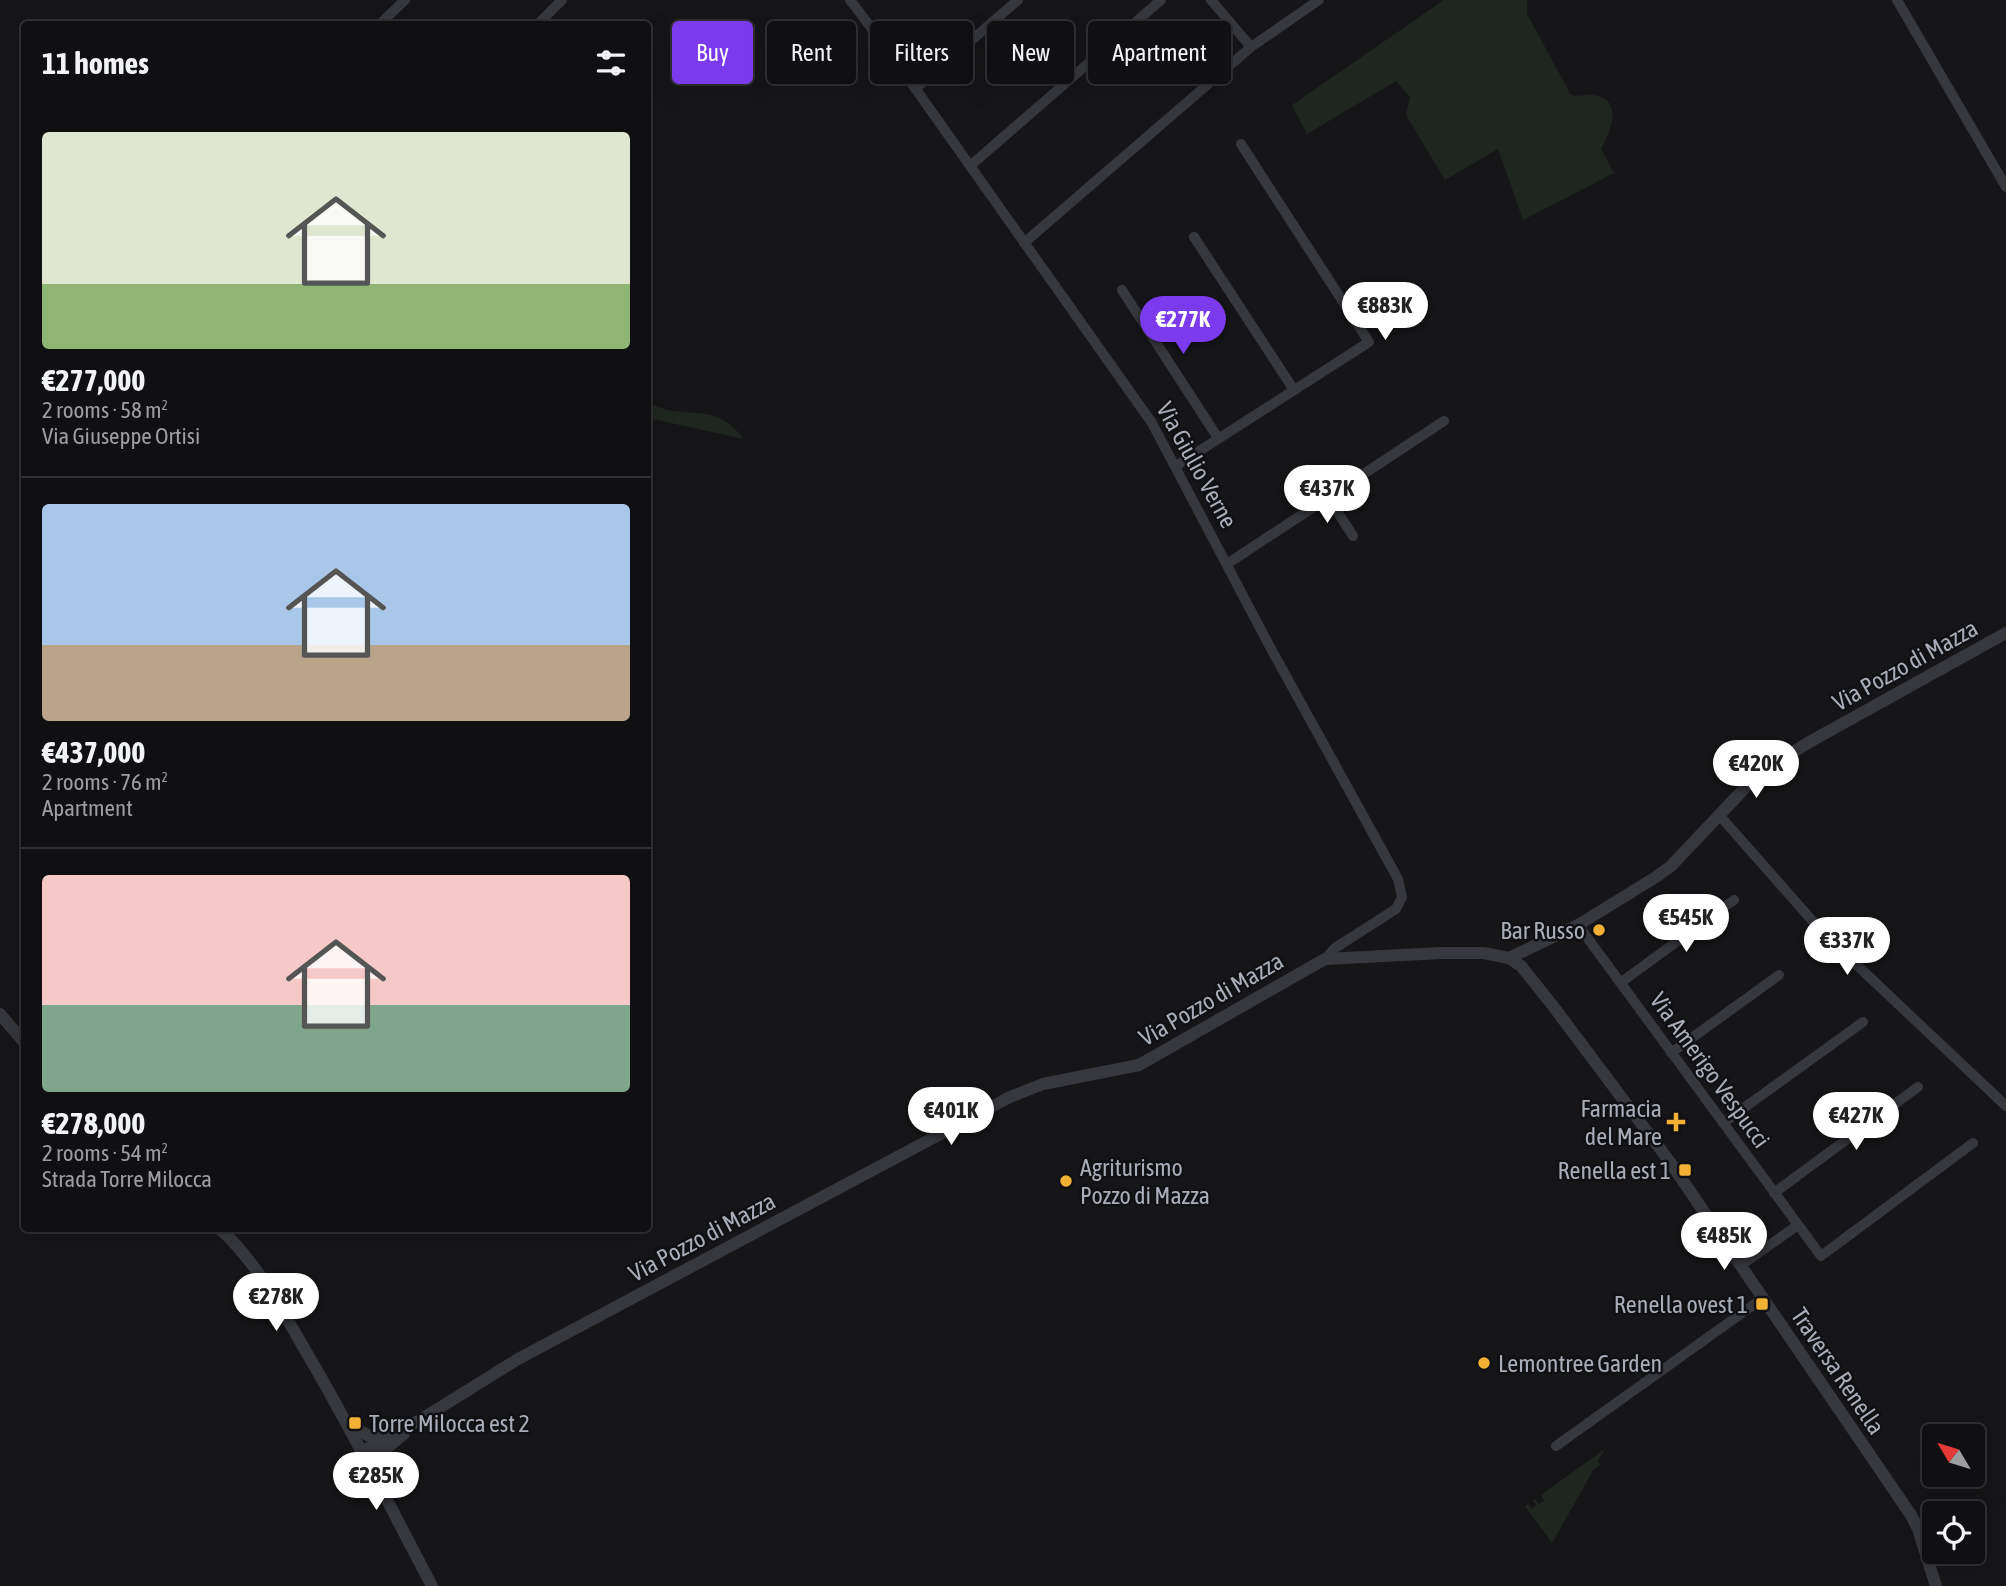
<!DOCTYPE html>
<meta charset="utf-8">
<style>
:root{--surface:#101012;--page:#19191b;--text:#f1f3f6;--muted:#9c9d9f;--line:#303032;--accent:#7c3aed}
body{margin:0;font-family:"Asap Condensed",sans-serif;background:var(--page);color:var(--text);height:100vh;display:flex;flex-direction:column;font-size:26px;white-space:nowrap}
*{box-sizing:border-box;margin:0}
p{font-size:23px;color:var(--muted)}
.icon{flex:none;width:38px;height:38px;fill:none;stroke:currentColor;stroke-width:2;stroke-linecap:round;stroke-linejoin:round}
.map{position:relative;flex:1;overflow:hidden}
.details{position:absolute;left:21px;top:21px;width:630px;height:1211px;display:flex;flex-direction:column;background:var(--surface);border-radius:7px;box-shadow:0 7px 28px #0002,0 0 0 2px var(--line)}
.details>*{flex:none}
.hud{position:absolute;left:672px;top:21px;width:665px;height:63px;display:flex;gap:14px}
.needle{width:46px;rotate:308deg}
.buttons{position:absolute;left:1922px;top:1424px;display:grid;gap:14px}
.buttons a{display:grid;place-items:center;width:63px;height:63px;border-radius:7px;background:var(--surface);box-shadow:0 7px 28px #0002,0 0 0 2px var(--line);font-size:35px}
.price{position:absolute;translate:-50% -60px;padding:0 16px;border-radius:24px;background:#fff;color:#222;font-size:23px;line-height:46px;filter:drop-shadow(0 2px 4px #0008)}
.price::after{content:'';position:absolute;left:50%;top:42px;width:21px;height:16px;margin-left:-10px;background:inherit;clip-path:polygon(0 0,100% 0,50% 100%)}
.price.current{background:var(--accent);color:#fff}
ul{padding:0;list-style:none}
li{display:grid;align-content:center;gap:14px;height:371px;padding:0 21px}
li+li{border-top:2px solid var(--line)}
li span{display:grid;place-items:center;height:217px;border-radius:7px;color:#555}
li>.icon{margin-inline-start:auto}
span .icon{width:126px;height:126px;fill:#fffc;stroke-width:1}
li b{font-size:30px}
h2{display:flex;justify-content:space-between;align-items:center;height:84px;padding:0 21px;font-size:30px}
.pill{padding:0 24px;border-radius:7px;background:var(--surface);box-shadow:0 7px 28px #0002,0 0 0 2px var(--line);font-size:24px;line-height:63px}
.pill.current{background:var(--accent);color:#fff}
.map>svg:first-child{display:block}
.green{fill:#1e261f}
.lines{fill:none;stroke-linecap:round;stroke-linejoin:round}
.minor{stroke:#37383d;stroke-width:10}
.tertiary{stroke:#37383d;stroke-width:12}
.poi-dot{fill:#f2b134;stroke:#111113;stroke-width:2.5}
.labels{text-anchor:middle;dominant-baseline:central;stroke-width:5;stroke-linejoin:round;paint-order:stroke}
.street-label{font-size:24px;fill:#a8adb8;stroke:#111113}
.poi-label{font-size:24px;fill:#a8adb8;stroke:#111113;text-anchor:end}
</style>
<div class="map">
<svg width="2006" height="1586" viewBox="0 0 2006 1586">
<rect width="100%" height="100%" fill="#161618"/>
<path class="green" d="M1444 0H1527V14L1571 95C1579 97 1585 94 1593 95 1625 99 1610 133 1601 149L1614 173 1523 220 1498 149 1445 180 1406 115 1410 97 1396 81 1307 134 1292 105Z
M648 401C679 424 713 397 744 439L648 418Z
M1605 1449 1598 1461 1600 1465 1594 1469 1552 1543 1525 1506 1528 1504 1532 1509 1536 1505 1533 1500 1535 1499 1539 1504 1544 1501 1541 1495Z"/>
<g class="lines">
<path class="minor" d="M850 0 886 47 1152 423 1270 647 1398 879 1402 897 1396 909 1335 948 1325 959
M1211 0 1251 47
M1897 0 2006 187
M383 21 405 0
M538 24 562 0
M915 89 1018 0
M970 166 1161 0
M1194 237 1294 390
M1024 243 1251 47 1319 0
M1122 290 1218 438
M1176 466 1369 342 1241 144
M1328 497 1353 536
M1227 564 1444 421
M1720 816 1824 934 2006 1106
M1578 925 1821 1256 1973 1143
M1620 983 1734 900
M1671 1053 1779 975
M1723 1123 1863 1022
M1774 1193 1918 1087
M1740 1266 1798 1225
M1556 1446 1763 1298"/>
<path class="tertiary" d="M1509 958 1521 966 1553 1006 1670 1162 1911 1515 1918 1529 1936 1586
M0 1014 24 1042
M219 1228C256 1261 281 1308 305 1350 351 1427 390 1507 432 1586
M349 1424 369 1436 383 1438
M363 1451 420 1420 518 1359 1010 1097 1043 1084 1139 1065 1325 959 1442 953H1484L1509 958 1578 925 1656 877 1671 866 1761 771 1813 740 2006 633
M369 1463 404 1434"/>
</g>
<g class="poi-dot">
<circle cx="1599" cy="930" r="7"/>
<path d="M1672.5 1111.5h7v7h7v7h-7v7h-7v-7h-7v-7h7z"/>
<rect x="1678" y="1163" width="14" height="14" rx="3.5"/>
<circle cx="1066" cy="1181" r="7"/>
<rect x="1755" y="1297" width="14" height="14" rx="3.5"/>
<circle cx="1484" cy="1363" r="7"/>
<rect x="348" y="1416" width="14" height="14" rx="3.5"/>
</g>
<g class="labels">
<g class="street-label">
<text transform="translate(1197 465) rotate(61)">Via Giulio Verne</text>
<text transform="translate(1905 665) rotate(-29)">Via Pozzo di Mazza</text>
<text transform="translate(1211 999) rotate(-30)">Via Pozzo di Mazza</text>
<text transform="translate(1710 1070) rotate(54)">Via Amerigo Vespucci</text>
<text transform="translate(702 1237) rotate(-28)">Via Pozzo di Mazza</text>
<text transform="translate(1838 1371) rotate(56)">Traversa Renella</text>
</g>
<g class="poi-label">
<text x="1585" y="930">Bar Russo</text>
<text x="1662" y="1108">Farmacia<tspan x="1662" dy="28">del Mare</tspan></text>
<text x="1080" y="1167" text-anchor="start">Agriturismo<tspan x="1080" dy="28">Pozzo di Mazza</tspan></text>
<text x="1671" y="1170">Renella est 1</text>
<text x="1748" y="1304">Renella ovest 1</text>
<text x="1498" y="1363" text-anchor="start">Lemontree Garden</text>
<text x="369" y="1423" text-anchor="start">Torre Milocca est 2</text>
</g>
</g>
</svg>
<div class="buttons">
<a><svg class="needle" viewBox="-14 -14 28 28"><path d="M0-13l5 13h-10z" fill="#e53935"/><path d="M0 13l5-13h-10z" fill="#9c9d9f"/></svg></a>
<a><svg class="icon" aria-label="locate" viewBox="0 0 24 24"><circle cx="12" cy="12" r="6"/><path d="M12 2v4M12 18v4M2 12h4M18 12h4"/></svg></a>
</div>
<b class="price" style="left:1385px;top:342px">€883K</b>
<b class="price current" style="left:1183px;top:356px">€277K</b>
<b class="price" style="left:1327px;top:525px">€437K</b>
<b class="price" style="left:1756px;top:800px">€420K</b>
<b class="price" style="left:1686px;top:954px">€545K</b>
<b class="price" style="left:1847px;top:977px">€337K</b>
<b class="price" style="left:951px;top:1147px">€401K</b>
<b class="price" style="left:1856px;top:1152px">€427K</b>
<b class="price" style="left:1724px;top:1272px">€485K</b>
<b class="price" style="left:276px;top:1333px">€278K</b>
<b class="price" style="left:376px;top:1512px">€285K</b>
<div class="hud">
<a class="pill current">Buy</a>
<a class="pill">Rent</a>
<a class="pill">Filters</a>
<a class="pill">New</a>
<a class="pill">Apartment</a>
</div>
<section class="details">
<h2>11 homes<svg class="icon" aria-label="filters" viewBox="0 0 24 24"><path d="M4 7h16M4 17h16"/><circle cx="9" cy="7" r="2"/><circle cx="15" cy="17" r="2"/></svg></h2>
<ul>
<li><span style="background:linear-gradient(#dfe7d0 70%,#8fb573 0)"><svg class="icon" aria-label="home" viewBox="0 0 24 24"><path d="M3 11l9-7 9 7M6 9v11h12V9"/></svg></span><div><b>€277,000</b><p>2 rooms · 58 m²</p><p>Via Giuseppe Ortisi</p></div></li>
<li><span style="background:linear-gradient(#a9c7e8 65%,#b9a48a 0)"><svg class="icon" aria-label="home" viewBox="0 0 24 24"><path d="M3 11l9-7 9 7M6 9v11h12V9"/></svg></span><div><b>€437,000</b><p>2 rooms · 76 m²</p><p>Apartment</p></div></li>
<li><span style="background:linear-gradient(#f6c9c9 60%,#7fa58c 0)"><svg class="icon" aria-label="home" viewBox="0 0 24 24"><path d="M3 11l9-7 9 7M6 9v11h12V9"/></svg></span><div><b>€278,000</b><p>2 rooms · 54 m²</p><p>Strada Torre Milocca</p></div></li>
</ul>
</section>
</div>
